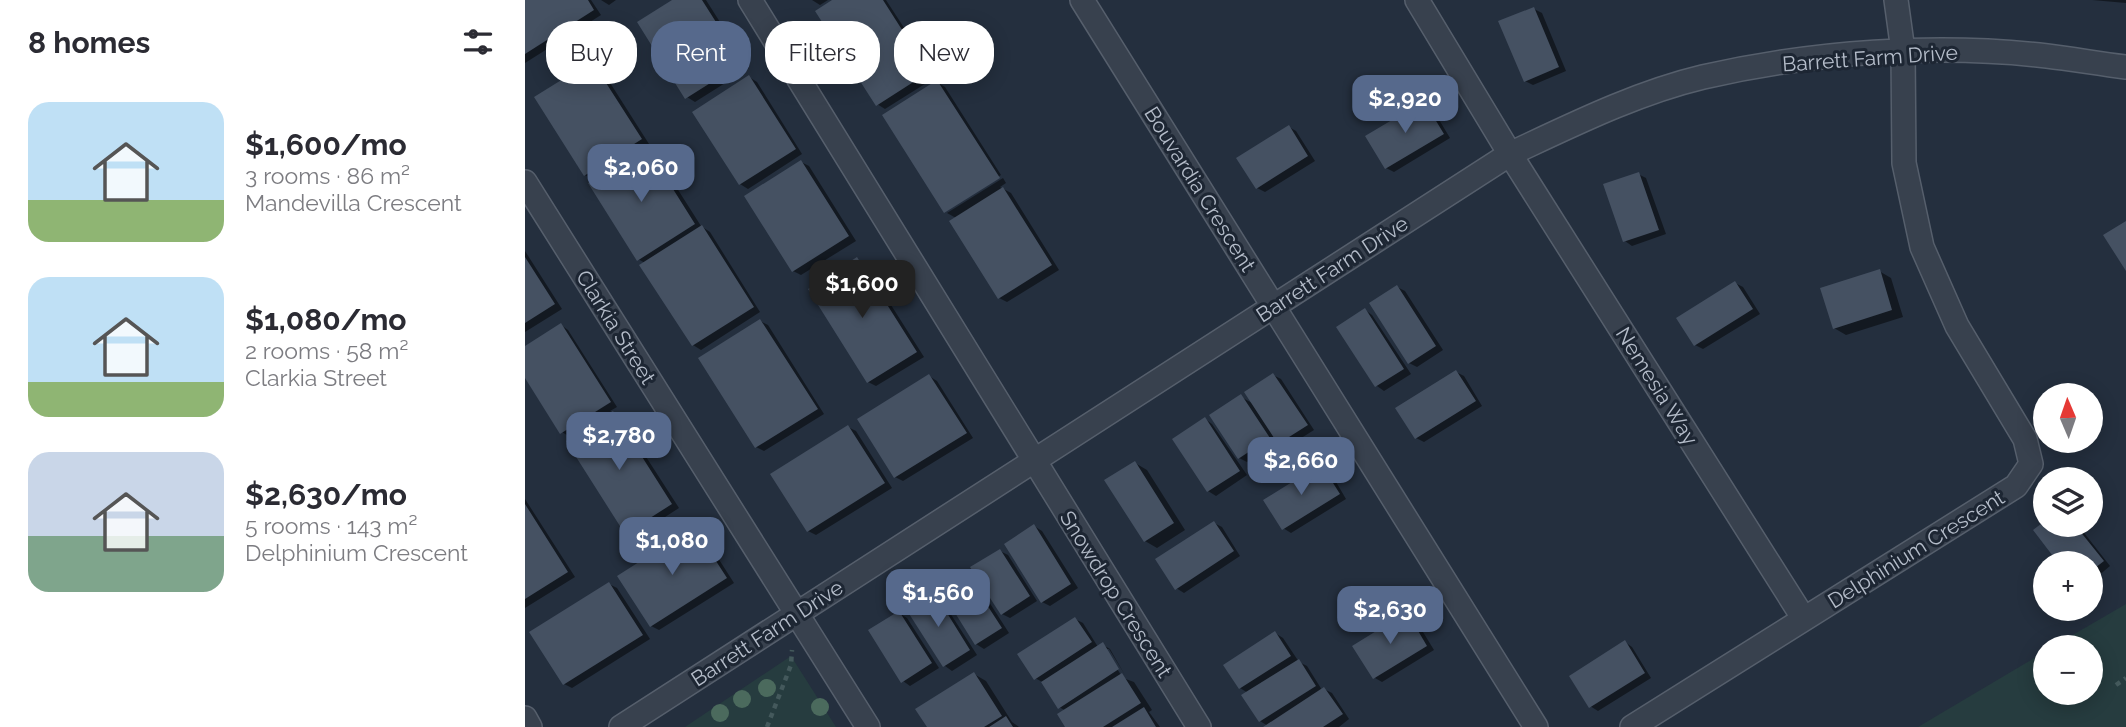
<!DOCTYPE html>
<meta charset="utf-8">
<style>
:root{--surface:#fff;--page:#f2f2f3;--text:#2b2b33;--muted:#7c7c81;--accent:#56698c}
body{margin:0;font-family:Raleway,sans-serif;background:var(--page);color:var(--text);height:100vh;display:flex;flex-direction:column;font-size:26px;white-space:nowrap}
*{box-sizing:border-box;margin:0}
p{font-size:23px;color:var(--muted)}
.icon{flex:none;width:38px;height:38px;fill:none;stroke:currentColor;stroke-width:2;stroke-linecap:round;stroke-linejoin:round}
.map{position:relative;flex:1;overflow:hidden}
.sheet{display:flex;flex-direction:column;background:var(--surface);width:525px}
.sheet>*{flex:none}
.top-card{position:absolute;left:21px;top:21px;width:665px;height:63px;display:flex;gap:14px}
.needle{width:46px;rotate:358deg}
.controls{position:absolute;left:1508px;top:383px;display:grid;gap:14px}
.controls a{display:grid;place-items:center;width:70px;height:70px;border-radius:50%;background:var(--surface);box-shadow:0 4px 18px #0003;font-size:35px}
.price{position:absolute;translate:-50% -60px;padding:0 16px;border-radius:14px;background:var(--accent);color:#fff;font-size:23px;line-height:46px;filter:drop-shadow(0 2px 4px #0008)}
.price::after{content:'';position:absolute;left:50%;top:42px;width:21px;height:16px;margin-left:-10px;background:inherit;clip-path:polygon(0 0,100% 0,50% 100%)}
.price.on{background:#222;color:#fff}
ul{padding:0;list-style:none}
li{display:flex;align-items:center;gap:21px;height:175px;padding:0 28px}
li span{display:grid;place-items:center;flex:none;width:196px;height:140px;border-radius:21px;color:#555}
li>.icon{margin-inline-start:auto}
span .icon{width:84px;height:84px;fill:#fffc;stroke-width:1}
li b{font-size:30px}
h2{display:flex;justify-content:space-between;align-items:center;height:84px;padding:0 28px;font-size:30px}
.chip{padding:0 24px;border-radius:28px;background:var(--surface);box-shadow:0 4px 18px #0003;font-size:24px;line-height:63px}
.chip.on{background:var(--accent);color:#fff}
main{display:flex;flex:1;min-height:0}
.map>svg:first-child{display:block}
.green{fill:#263c3f}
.shadow{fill:#0007}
.building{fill:#455162}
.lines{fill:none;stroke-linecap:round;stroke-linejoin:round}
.minor-casing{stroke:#565f6c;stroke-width:26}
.path{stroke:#44595c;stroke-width:4.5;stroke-dasharray:5 5;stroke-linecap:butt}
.minor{stroke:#38414e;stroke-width:23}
.tree{fill:#4b6a5d}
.labels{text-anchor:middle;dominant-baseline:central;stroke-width:6;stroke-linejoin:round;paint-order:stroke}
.street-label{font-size:21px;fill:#b4bcc9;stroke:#1d2633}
</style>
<main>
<section class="sheet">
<h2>8 homes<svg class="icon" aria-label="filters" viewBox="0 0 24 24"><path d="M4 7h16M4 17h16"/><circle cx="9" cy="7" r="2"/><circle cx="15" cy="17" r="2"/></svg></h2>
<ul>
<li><span style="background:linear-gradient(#bfe0f5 70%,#8fb573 0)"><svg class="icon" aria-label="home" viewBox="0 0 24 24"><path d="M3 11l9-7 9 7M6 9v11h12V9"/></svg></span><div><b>$1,600/mo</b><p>3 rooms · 86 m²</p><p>Mandevilla Crescent</p></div></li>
<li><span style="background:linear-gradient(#bfe0f5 75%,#8fb573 0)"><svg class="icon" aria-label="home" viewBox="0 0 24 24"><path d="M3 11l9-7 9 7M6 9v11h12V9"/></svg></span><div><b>$1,080/mo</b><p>2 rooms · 58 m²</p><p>Clarkia Street</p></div></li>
<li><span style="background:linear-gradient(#c9d6e8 60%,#7fa58c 0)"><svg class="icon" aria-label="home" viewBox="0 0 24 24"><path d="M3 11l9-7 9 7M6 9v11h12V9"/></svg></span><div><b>$2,630/mo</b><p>5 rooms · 143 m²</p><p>Delphinium Crescent</p></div></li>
</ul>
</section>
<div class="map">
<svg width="1601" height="727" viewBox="0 0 1601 727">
<rect width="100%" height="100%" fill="#242f3e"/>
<path class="green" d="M1601 604V727H1393L1521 651V693H1566V648L1527 647Z
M266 656 311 727H160Z"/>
<path class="shadow" d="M0 0H66L76 15 0 63Z
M76 0H91L84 5Z
M151 0H181L224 68 170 102 162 97Z
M287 0H303L295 5Z
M310 0H361L411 77 360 109 352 104Z
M1567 0H1601V3Z
M1009 9 1017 13 1041 71 1008 85 1000 81Z
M67 63 75 67 124 144 119 147 129 152 176 226 185 232 235 312 176 350 168 345 120 263 113 259 69 180 60 175Z
M224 77 232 82 277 154 223 189 215 184Z
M412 82 420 87 476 175 421 210V213Z
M899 103 907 108 925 138 869 172 861 168Z
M764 127 771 131 790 161 740 192 732 188Z
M276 162 284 166 331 241 276 275 268 271Z
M1113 174 1121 178 1141 234 1107 246 1100 241Z
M478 178 481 183 475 187 486 193 534 270 482 302 474 298 431 218 422 213Z
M0 251 37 309 0 332Z
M332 259 340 264 399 357 351 386 343 382Z
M1354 271 1366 278 1378 317 1321 335 1309 328Z
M1210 283 1218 287 1235 314 1178 349 1170 345Z
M872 287 880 291 918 350 892 367 884 363Z
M840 310 847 315 886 374 859 391 852 386 814 327Z
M235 321 243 325 299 414 239 451 231 447Z
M36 325 43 330 92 407 85 411 96 418 154 508 109 537 101 532 48 439 37 432 0 375V348Z
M931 372 939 376 957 406 899 442 891 438Z
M748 375 756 379 789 430 762 447 754 441 722 462 714 458 716 397 729 404Z
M404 376 412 381 448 438 378 481 370 477Z
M680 419 687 424 722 475 691 496 683 491Z
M323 427 331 431 367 488 291 535 283 531Z
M610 463 622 470 660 530 632 548 620 541Z
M796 466 804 470 821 499 766 533 758 528Z
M0 499 50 577 0 608Z
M689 523 697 527 715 556 659 593 651 588Z
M1521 525H1553L1585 566 1566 582V564Z
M509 526 517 531 553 588 525 606 517 602Z
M169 529 177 533 209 583 134 630 126 626Z
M475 551 483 555 512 601 485 618 477 614Z
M440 573 448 577 484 633 459 649 451 644Z
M84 584 92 588 125 639 47 688 39 684Z
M409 594 416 599 452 655 427 671 420 666 384 610Z
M374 613 382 618 414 668 385 686 378 681Z
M882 614 890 619 909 650 857 682 850 678Z
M550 619 558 623 573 647 578 645 585 649 600 675 584 649H579L598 678 609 682 627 710 624 712 635 727H542L541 711 534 707 519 683 510 678Z
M750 633 758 638 774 662 782 666 797 690 799 689 807 693 824 719 814 727H741L743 726 735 721 723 693 715 688Z
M1100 642 1107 647 1126 678 1073 711 1065 706Z
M449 674 461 681 487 722 494 727H404Z"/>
<path class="building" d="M0 0H63L69 10 0 54Z
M147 0H177L217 63 160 99 112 22Z
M307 0H358L404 72 351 106 290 11Z
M1009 7 1034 67 999 82 973 21Z
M67 61 117 139 59 176 9 97Z
M224 75 271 149 214 185 167 112Z
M412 80 475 178 419 213 357 115Z
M899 101 919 134 860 169 840 136Z
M764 125 783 156 731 189 711 158Z
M121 146 170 224 112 261 63 183Z
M276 160 324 236 267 272 219 196Z
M1114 172 1134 230 1098 242 1078 184Z
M478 187 527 265 473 299 424 221Z
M1601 221V271L1578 235Z
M177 225 229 307 167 346 114 265Z
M0 257 30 304 0 323Z
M332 257 392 352 342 383 283 289Z
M1355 269 1367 310 1308 329 1295 288Z
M1210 281 1228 309 1169 346 1151 318Z
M872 285 911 346 883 364 844 303Z
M840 308 879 369 850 387 811 327Z
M235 319 293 409 230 448 173 358Z
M36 323 86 402 35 434 0 378V346Z
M931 370 951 401 890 439 870 408Z
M748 373 783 425 753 444 719 392Z
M404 374 442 433 369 478 332 419Z
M716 394 745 438 713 459 684 415Z
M88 411 147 504 100 534 41 441Z
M680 417 715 471 682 492 647 439Z
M323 425 360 483 282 532 245 474Z
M610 461 649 523 619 542 579 480Z
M796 464 815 494 757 530 738 500Z
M0 504 43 572 0 599Z
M1521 520V525H1550L1579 561 1566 571V564H1534L1508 530Z
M689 521 709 551 650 590 630 559Z
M509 524 546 584 516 603 479 544Z
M169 527 202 578 125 627 92 576Z
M475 549 505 596 476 615 445 567Z
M440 571 477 628 450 645 414 587Z
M84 582 118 635 38 685 4 632Z
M409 592 445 650 418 667 381 609Z
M374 611 407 663 376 683 343 630Z
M882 612 902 646 848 679 827 646Z
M550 617 567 642 509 680 492 654Z
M750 631 766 656 714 689 698 665Z
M1100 640 1120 673 1064 708 1044 676Z
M578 642 594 669 533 709 516 682Z
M774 659 791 686 734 722 716 695Z
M449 672 477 716 459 727H402L390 709Z
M597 673 616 703 578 727H540L532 714Z
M799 687 818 714 798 727H738Z
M619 707 631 727H587Z
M481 716 488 727H464Z"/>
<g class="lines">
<defs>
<path id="minor" d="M225 0 674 727
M557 0 1011 727
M892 0 985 154 1279 619
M0 182 343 727
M0 718 5 727
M96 727 985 154C1047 125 1111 93 1178 77 1288 52 1410 43 1522 56 1548 59 1575 64 1601 67
M1107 727 1491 486 1506 464 1500 439 1432 326 1397 247 1379 163 1378 51 1371 0"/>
</defs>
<use href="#minor" class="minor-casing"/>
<path class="path" d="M1591 685 1601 678
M242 727 266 665 267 650"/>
<use href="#minor" class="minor"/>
</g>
<g class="tree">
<circle cx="242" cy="688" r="9"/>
<circle cx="217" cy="699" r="9"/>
<circle cx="295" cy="707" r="9"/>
<circle cx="195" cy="713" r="9"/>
</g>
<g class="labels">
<g class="street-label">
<text transform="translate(1345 58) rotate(-4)">Barrett Farm Drive</text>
<text transform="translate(675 189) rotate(58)">Bouvardia Crescent</text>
<text transform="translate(807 269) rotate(-33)">Barrett Farm Drive</text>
<text transform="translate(91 327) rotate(58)">Clarkia Street</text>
<text transform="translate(1132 386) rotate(58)">Nemesia Way</text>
<text transform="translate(1391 549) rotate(-32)">Delphinium Crescent</text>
<text transform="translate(591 594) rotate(58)">Snowdrop Crescent</text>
<text transform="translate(242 633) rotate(-33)">Barrett Farm Drive</text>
</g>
</g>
</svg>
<div class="controls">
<a><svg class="needle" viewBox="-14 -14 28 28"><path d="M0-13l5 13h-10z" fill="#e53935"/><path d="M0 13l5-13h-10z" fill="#7c7c81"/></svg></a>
<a><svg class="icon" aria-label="layers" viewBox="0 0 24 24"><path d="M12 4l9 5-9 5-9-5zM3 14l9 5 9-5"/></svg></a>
<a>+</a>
<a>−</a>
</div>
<b class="price" style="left:880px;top:135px">$2,920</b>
<b class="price" style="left:116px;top:204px">$2,060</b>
<b class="price on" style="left:337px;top:320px">$1,600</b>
<b class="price" style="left:94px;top:472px">$2,780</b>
<b class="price" style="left:776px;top:497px">$2,660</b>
<b class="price" style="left:147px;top:577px">$1,080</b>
<b class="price" style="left:413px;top:629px">$1,560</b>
<b class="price" style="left:865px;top:646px">$2,630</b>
<div class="top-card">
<a class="chip">Buy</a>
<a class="chip on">Rent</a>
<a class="chip">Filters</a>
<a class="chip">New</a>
</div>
</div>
</main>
